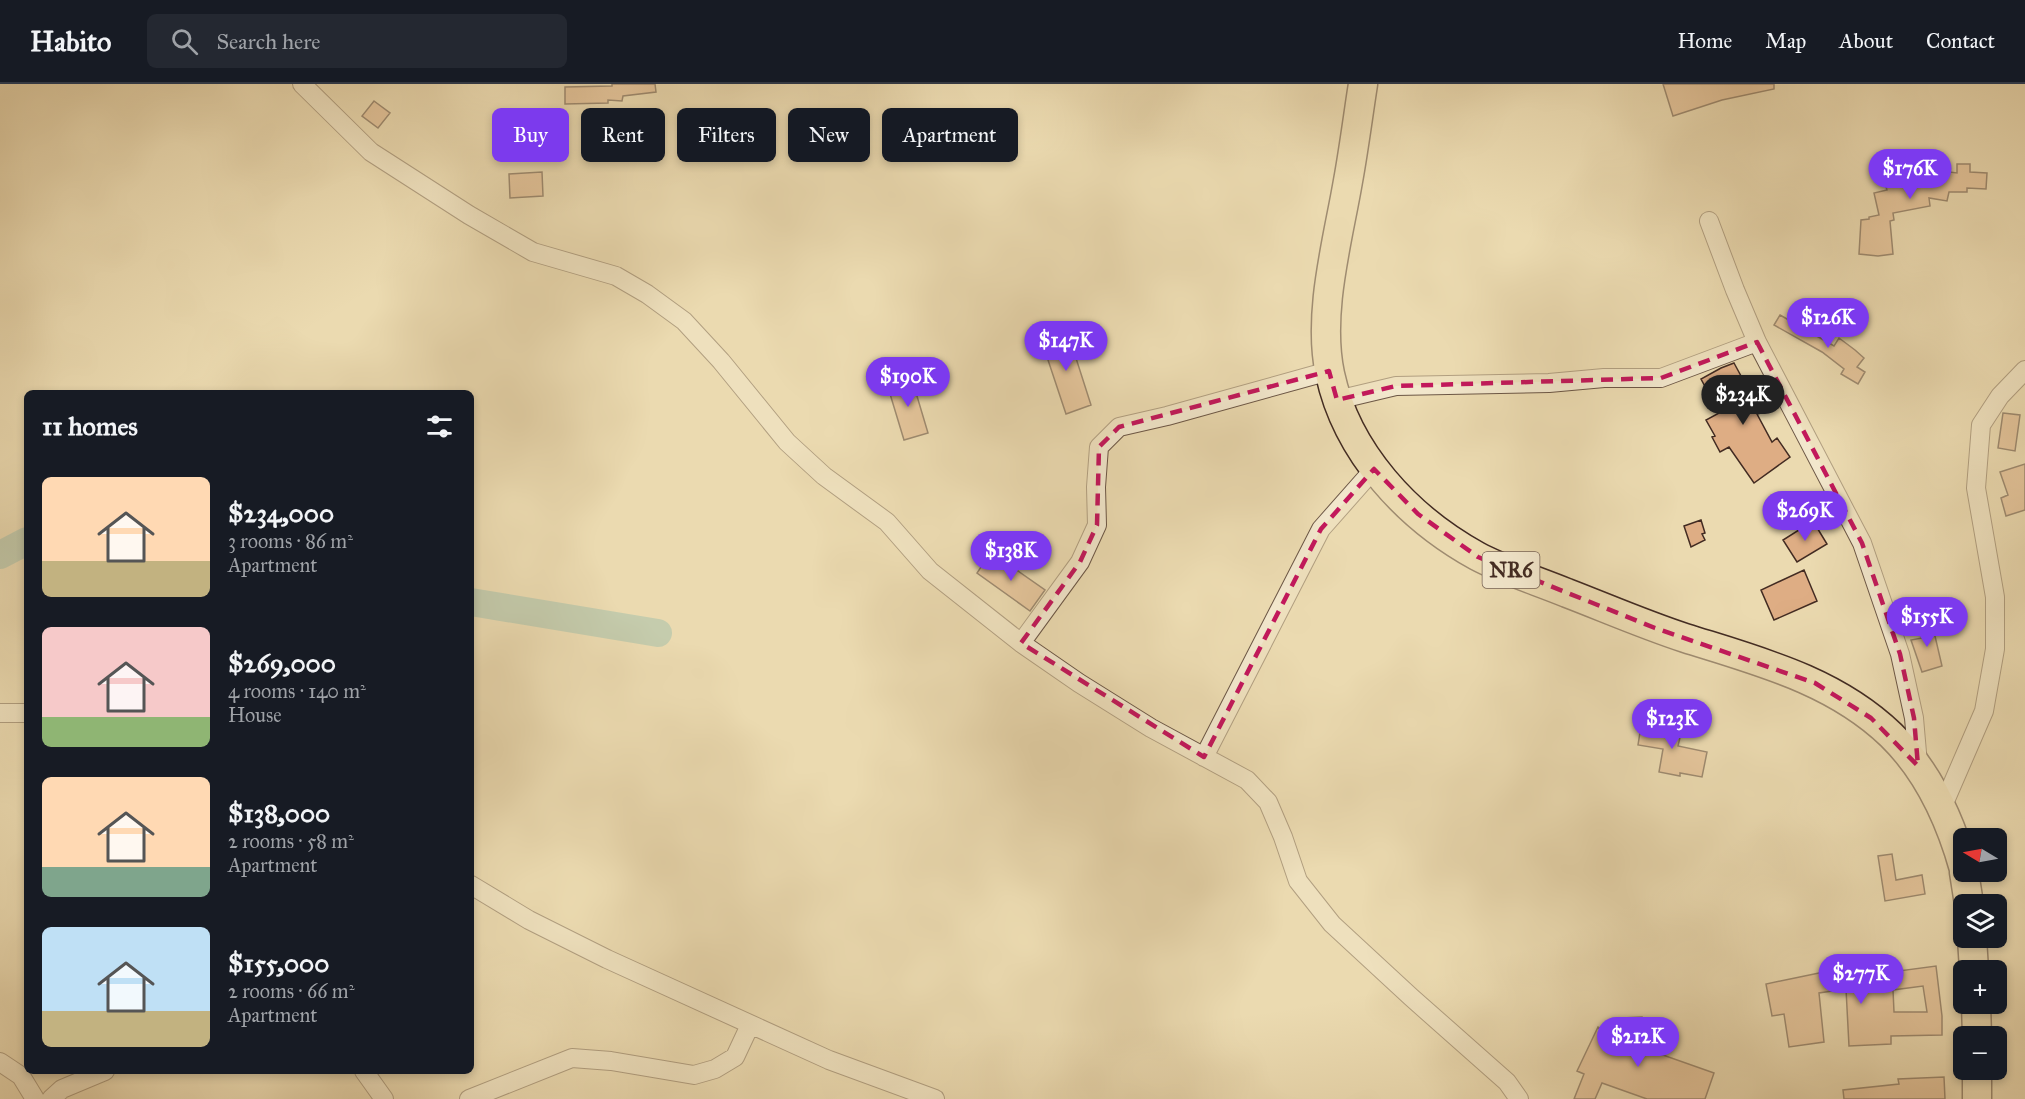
<!DOCTYPE html>
<meta charset="utf-8">
<style>
:root{--surface:#171b24;--page:#242831;--text:#f1f3f6;--muted:#9ea1a6;--line:#363941;--accent:#7c3aed}
body{margin:0;font-family:"IM FELL Great Primer",serif;background:var(--page);color:var(--text);height:100vh;display:flex;flex-direction:column;font-size:22px;white-space:nowrap}
*{box-sizing:border-box;margin:0}
p{font-size:20px;color:var(--muted)}
.icon{flex:none;width:33px;height:33px;fill:none;stroke:currentColor;stroke-width:2;stroke-linecap:round;stroke-linejoin:round}
.map{position:relative;flex:1;overflow:hidden}
.drawer{position:absolute;left:24px;top:306px;width:450px;height:684px;display:flex;flex-direction:column;background:var(--surface);border-radius:9px;box-shadow:0 3px 9px #0003}
.drawer>*{flex:none}
.guide{position:absolute;left:492px;top:24px;width:570px;height:54px;display:flex;gap:12px}
.needle{width:39px;rotate:280deg}
.controls{position:absolute;left:1953px;top:744px;display:grid;gap:12px}
.controls a{display:grid;place-items:center;width:54px;height:54px;border-radius:9px;background:var(--surface);box-shadow:0 3px 9px #0003;font-size:30px}
.price{position:absolute;translate:-50% -51px;padding:0 14px;border-radius:21px;background:var(--accent);color:#fff;font-size:20px;line-height:39px;filter:drop-shadow(0 2px 3px #0008)}
.price::after{content:'';position:absolute;left:50%;top:36px;width:18px;height:14px;margin-left:-9px;background:inherit;clip-path:polygon(0 0,100% 0,50% 100%)}
.price.current{background:#222;color:#fff}
ul{padding:0;list-style:none}
li{display:flex;align-items:center;gap:18px;height:150px;padding:0 18px}
li span{display:grid;place-items:center;flex:none;width:168px;height:120px;border-radius:9px;color:#555}
li>.icon{margin-inline-start:auto}
span .icon{width:72px;height:72px;fill:#fffc;stroke-width:1}
li b{font-size:26px}
h2{display:flex;justify-content:space-between;align-items:center;height:72px;padding:0 18px;font-size:26px}
.chip{padding:0 21px;border-radius:9px;background:var(--surface);box-shadow:0 3px 9px #0003;font-size:21px;line-height:54px}
.chip.current{background:var(--accent);color:#fff}
header{display:flex;align-items:center;gap:36px;box-sizing:border-box;height:84px;padding:0 30px;background:var(--surface);border-bottom:2px solid var(--line)}
header strong{font-size:28px}
nav{display:flex;gap:33px;margin-inline-start:auto;font-size:21px}
.search{width:420px;height:54px;background:var(--page);display:flex;align-items:center;gap:15px;box-sizing:border-box;padding:0 21px;border-radius:9px;color:var(--muted);font-size:22px}
.map>svg:first-child{display:block}
.lines{fill:none;stroke-linecap:round;stroke-linejoin:round}
.river{stroke:#98bba9;stroke-width:28}
.building{fill:#dead84;stroke:#422b22;stroke-width:1.5;fill-rule:evenodd}
.street-casing{stroke:#6c5746;stroke-width:20}
.primary-casing{stroke:#422b22;stroke-width:31}
.street{stroke:#f2e7cc;stroke-width:18}
.primary{stroke:#ebdab0;stroke-width:28}
.marked{fill:none;stroke:#c2185b;stroke-width:4.5;stroke-dasharray:12 8;stroke-linejoin:round}
.labels{text-anchor:middle;dominant-baseline:central;stroke-width:6;stroke-linejoin:round;paint-order:stroke}
.shield{fill:#f2e7cc;stroke:#776355;stroke-width:1.5}
.shield-label{font-size:21px;font-weight:bold;fill:#422b22}
</style>
<header>
<strong>Habito</strong>
<div class="search"><svg class="icon" aria-label="search" viewBox="0 0 24 24"><circle cx="10" cy="10" r="6"/><path d="M15 15l6 6"/></svg>Search here</div>
<nav><a>Home</a><a>Map</a><a>About</a><a>Contact</a></nav>
</header>
<div class="map">
<svg width="2025" height="1015" viewBox="0 0 2025 1015">
<rect width="100%" height="100%" fill="#ebdab0"/>
<filter id="stains"><feTurbulence type="fractalNoise" baseFrequency=".00333" numOctaves="4"/><feColorMatrix values="0 0 0 0 .2 0 0 0 0 .09 0 0 0 0 .02 0 0 0 .5 -.17"/></filter>
<radialGradient id="worn" r=".72"><stop offset=".6" stop-color="#630" stop-opacity="0"/><stop offset="1" stop-color="#630" stop-opacity=".3"/></radialGradient>
<g class="lines">
<path class="river" d="M0 471 27 457
M471 518 658 549"/>
</g>
<path class="building" d="M612 0H655L656 8 623 12 622 17 608 16V19L565 20V3L612 2Z
M1663 0H1774V5L1722 16 1673 32Z
M374 17 390 29 378 44 362 32Z
M1893 75 1898 90 1941 87 1957 89V80H1970V88L1987 89 1986 105 1967 104V108H1949L1947 117 1929 114 1930 122 1893 129 1894 136 1890 137 1893 170 1878 172 1859 170 1861 136 1869 135V133L1879 131 1874 109 1887 106 1878 79Z
M542 88 543 112 510 114 509 90Z
M1780 231 1834 262 1839 254 1855 266 1864 274 1857 283 1865 288 1858 300 1841 290 1844 285 1822 268 1774 241Z
M1067 246 1091 321 1066 330 1041 255Z
M1734 279 1761 329 1757 330 1772 358 1777 354 1790 373 1754 399 1729 363 1720 368 1712 353 1715 352 1706 336 1734 321 1723 300 1708 308 1701 295 1721 284Z
M911 292 928 349 904 356 887 300Z
M2003 329 2020 331 2015 367 1998 364Z
M2025 380V426L2006 432 2001 414 2008 411 2000 388Z
M1701 436 1705 449 1702 450 1705 456 1691 463 1684 442Z
M1813 437 1827 460 1797 478 1783 456Z
M991 468 1045 506 1030 527 977 489Z
M1804 486 1817 517 1774 536 1761 506Z
M1931 535 1942 582 1922 588 1911 556 1922 554 1916 542Z
M1642 636 1682 645 1678 662 1707 668 1702 693 1680 689V692L1659 688 1663 665 1638 661Z
M1892 770 1896 796 1922 791 1925 810 1885 817 1878 772Z
M1853 882 1854 893 1936 882 1942 932V951L1891 952V960L1849 962 1846 905 1819 909 1824 958 1789 963 1784 930 1772 932 1766 900ZM1923 902 1927 928H1894L1893 906Z
M1642 933 1643 964 1714 989 1705 1015H1647L1602 999 1595 1015H1574L1584 990 1577 987 1598 943 1623 956 1622 934Z
M1944 993 1945 1015H1844L1843 1006 1899 1000 1898 995Z"/>
<g class="lines">
<defs>
<path id="street" d="M302 0 371 68 469 131 533 168 616 192 647 210 684 237 721 277 787 358 824 392 887 438 930 487 1021 559 1079 599 1151 644 1247 696 1268 718 1283 753 1298 797 1332 840 1411 913 1507 998 1519 1015
M1709 137 1735 206 1757 258 1862 459 1900 570 1914 634 1918 680
M1337 316 1396 302 1549 299 1604 294H1661L1757 258
M1021 559 1080 478 1097 441 1096 403 1099 363 1119 343 1167 332 1329 287
M0 629H27
M1204 673 1321 445 1374 385
M1942 724 1984 627 1995 565V513L1976 404 1981 341 2000 312 2025 286
M471 801 529 836 607 875 829 976 935 1015
M0 978 21 992 35 1015
M364 987 384 1015
M51 1015 62 1005 105 987
M469 1015 572 974 611 977 694 991 715 985 735 973 750 941"/>
<path id="primary" d="M1363 0C1358 32 1354 64 1348 97 1338 156 1317 229 1330 290 1347 369 1408 434 1477 472 1505 487 1538 497 1567 509 1606 524 1645 541 1685 554 1758 577 1834 596 1891 651 1928 687 1950 735 1964 785
M1964 788 1969 820
M1972 854 1974 886
M1976 920 1977 952
M1977 986V1015"/>
</defs>
<use href="#street" class="street-casing"/>
<use href="#primary" class="primary-casing"/>
<use href="#street" class="street"/>
<use href="#primary" class="primary"/>
</g>
<path d="M0 0H2025V1015H0ZM1757 258 1862 459 1900 570 1914 634 1918 682 1871 634 1815 599 1655 544 1478 473 1418 430 1374 385 1321 445 1204 673 1021 559 1080 478 1097 441 1099 363 1119 343 1329 287 1337 316 1396 302 1661 294Z" fill="#ebdab0" fill-opacity=".55" fill-rule="evenodd"/>
<path class="marked" d="M1757 258 1862 459 1900 570 1914 634 1918 682 1871 634 1815 599 1655 544 1478 473 1418 430 1374 385 1321 445 1204 673 1021 559 1080 478 1097 441 1099 363 1119 343 1329 287 1337 316 1396 302 1661 294Z"/>
<g class="labels">
<rect class="shield" x="1482.5" y="468" width="57" height="36" rx="4.5"/>
<g class="shield-label">
<text x="1511" y="486">NR6</text>
</g>
</g>
<rect width="100%" height="100%" filter="url(#stains)"/>
<rect width="100%" height="100%" fill="url(#worn)"/>
</svg>
<div class="controls">
<a><svg class="needle" viewBox="-14 -14 28 28"><path d="M0-13l5 13h-10z" fill="#e53935"/><path d="M0 13l5-13h-10z" fill="#9ea1a6"/></svg></a>
<a><svg class="icon" aria-label="layers" viewBox="0 0 24 24"><path d="M12 4l9 5-9 5-9-5zM3 14l9 5 9-5"/></svg></a>
<a>+</a>
<a>−</a>
</div>
<b class="price" style="left:1910px;top:116px">$176K</b>
<b class="price" style="left:1828px;top:265px">$126K</b>
<b class="price" style="left:1066px;top:288px">$147K</b>
<b class="price" style="left:908px;top:324px">$190K</b>
<b class="price current" style="left:1743px;top:342px">$234K</b>
<b class="price" style="left:1805px;top:458px">$269K</b>
<b class="price" style="left:1011px;top:498px">$138K</b>
<b class="price" style="left:1927px;top:564px">$155K</b>
<b class="price" style="left:1672px;top:666px">$123K</b>
<b class="price" style="left:1861px;top:921px">$277K</b>
<b class="price" style="left:1638px;top:984px">$212K</b>
<div class="guide">
<a class="chip current">Buy</a>
<a class="chip">Rent</a>
<a class="chip">Filters</a>
<a class="chip">New</a>
<a class="chip">Apartment</a>
</div>
<section class="drawer">
<h2>11 homes<svg class="icon" aria-label="filters" viewBox="0 0 24 24"><path d="M4 7h16M4 17h16"/><circle cx="9" cy="7" r="2"/><circle cx="15" cy="17" r="2"/></svg></h2>
<ul>
<li><span style="background:linear-gradient(#ffd9b3 70%,#c2b280 0)"><svg class="icon" aria-label="home" viewBox="0 0 24 24"><path d="M3 11l9-7 9 7M6 9v11h12V9"/></svg></span><div><b>$234,000</b><p>3 rooms · 86 m²</p><p>Apartment</p></div></li>
<li><span style="background:linear-gradient(#f6c9c9 75%,#8fb573 0)"><svg class="icon" aria-label="home" viewBox="0 0 24 24"><path d="M3 11l9-7 9 7M6 9v11h12V9"/></svg></span><div><b>$269,000</b><p>4 rooms · 140 m²</p><p>House</p></div></li>
<li><span style="background:linear-gradient(#ffd9b3 75%,#7fa58c 0)"><svg class="icon" aria-label="home" viewBox="0 0 24 24"><path d="M3 11l9-7 9 7M6 9v11h12V9"/></svg></span><div><b>$138,000</b><p>2 rooms · 58 m²</p><p>Apartment</p></div></li>
<li><span style="background:linear-gradient(#bfe0f5 70%,#c2b280 0)"><svg class="icon" aria-label="home" viewBox="0 0 24 24"><path d="M3 11l9-7 9 7M6 9v11h12V9"/></svg></span><div><b>$155,000</b><p>2 rooms · 66 m²</p><p>Apartment</p></div></li>
</ul>
</section>
</div>
